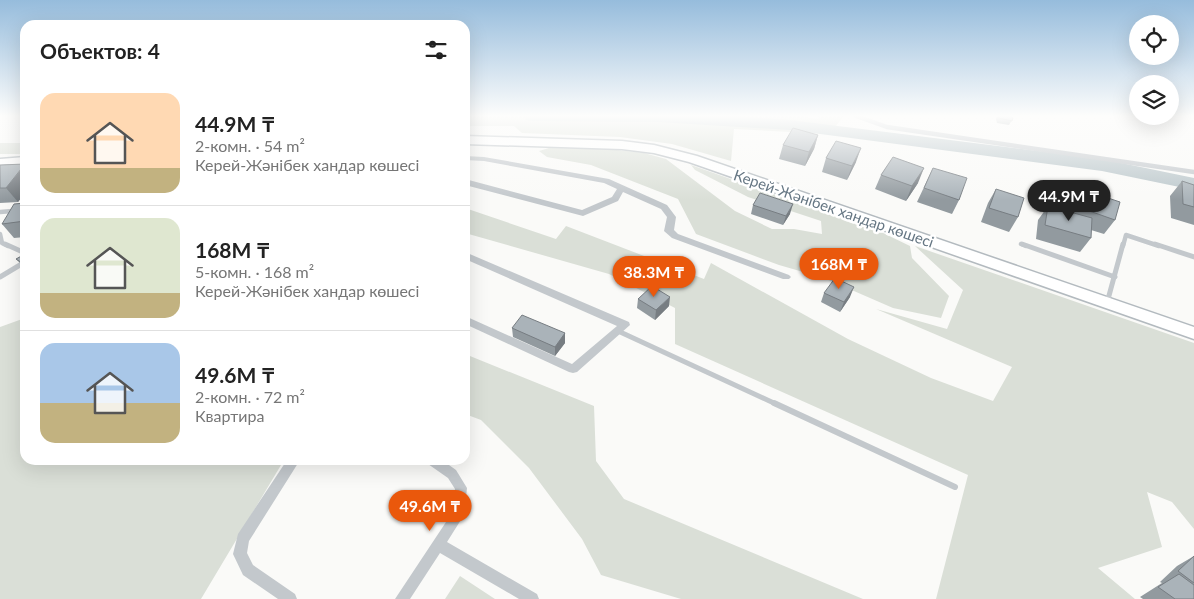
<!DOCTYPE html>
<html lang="ru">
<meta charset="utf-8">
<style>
:root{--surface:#fff;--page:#f6f6f6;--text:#222;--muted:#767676;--line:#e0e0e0;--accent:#ea580c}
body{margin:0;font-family:Lato,sans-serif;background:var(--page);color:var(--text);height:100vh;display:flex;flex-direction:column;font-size:19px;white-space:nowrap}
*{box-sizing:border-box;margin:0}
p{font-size:16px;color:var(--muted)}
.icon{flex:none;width:28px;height:28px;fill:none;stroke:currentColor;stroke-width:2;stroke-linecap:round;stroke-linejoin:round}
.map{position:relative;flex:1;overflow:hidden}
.panel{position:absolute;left:20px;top:20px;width:450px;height:445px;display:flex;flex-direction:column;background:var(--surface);border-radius:15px;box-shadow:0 5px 20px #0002}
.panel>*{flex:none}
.controls{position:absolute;left:1129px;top:15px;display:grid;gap:10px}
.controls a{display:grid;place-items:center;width:50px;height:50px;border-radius:50%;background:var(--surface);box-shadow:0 5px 20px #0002;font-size:25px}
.price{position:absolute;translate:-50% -42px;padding:0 11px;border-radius:18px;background:var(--accent);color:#fff;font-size:16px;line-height:32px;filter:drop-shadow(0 1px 2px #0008)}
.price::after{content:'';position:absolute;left:50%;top:30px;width:15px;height:11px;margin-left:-8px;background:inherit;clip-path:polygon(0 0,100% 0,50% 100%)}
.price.current{background:#222;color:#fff}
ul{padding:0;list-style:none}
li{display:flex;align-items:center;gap:15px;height:125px;padding:0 20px}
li+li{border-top:1px solid var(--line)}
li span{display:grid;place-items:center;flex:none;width:140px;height:100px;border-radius:15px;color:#555}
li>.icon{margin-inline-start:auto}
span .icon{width:60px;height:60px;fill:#fffc;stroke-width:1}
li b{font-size:21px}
h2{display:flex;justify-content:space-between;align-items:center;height:60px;padding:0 20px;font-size:21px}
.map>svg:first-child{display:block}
.green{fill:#dadfd7}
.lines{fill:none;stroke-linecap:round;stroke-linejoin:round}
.river{fill:#bbc7cb;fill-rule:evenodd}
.secondary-casing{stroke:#b3babf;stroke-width:3}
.service-far2{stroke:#c3c8cc;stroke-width:4.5}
.service-far1{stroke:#c3c8cc;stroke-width:5}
.service{stroke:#c3c8cc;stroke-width:6}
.minor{fill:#c3c8cc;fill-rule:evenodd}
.secondary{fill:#fff;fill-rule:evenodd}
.wall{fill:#929a9f}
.shaded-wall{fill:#777d82}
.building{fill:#aab3b9;stroke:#777d82}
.labels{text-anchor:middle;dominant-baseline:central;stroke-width:5;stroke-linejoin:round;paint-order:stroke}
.street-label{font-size:15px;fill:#657683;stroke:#fff}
</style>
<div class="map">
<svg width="1194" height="599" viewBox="0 0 1194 599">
<rect width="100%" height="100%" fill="#fafaf8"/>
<path class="green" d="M465 116H800L818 119 819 116H844L829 134 734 129 731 161 672 144 620 137 522 133 514 126H465Z
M0 143H25V154H0Z
M549 148 608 149 644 153 666 159 735 211 772 229H794L822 234 821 221 748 197 695 170 691 165 881 232 910 246 912 258 949 296 941 318 893 308 824 278 779 265 696 234 678 199 591 165 547 157 539 151Z
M465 208 556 239 566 226 704 279 711 263 848 339 931 378 993 401 1012 367 876 309 947 329 963 290 915 246 1194 343V529L1172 502 1147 492 1162 547 1098 568 1135 599H936L968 475 675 344V308L609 274 465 233Z
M25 318V460H284L201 599H0V327Z
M465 354 594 406 596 461 624 499 863 599H681L601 575 582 539 529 468 481 420 465 414Z
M460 576 495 599H445Z"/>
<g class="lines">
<path class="river" d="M524 116H729L790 120 1102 159 1194 178V190L1102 171 790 130 658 122 532 121 526 120Z"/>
<defs>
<path id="secondary" d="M465 136 622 141 654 145 697 156 1194 327V339L689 162 654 153 622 149 465 144Z
M25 157V165L0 167V159Z"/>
</defs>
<use href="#secondary" class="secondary-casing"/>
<path class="service-far2" d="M856 116 887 127 1194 172
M0 212 25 210
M0 234 2 243 8 246
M1021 244 1026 246
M1123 246 1126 235 1159 246"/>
<path class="service-far1" d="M5 244 25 253
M1022 244 1115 277
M1155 244 1194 257
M0 277 25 262
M1107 303 1123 244
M618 331 776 404"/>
<path class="service" d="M774 403 955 487"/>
<path class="minor" d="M465 156 484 157 609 179 667 205 676 217 674 230 678 234 789 275 791 277 789 279H783L672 238 664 231 667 217 661 209 623 192 618 201 583 216 465 185V179L582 210 612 197 617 189 604 183 484 161 465 160Z
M465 252 629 322 630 325 577 372 573 373 569 372 465 324V316L572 364 617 326 465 259Z
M287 460H300L249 541 247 553 253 565 295 594 297 599H278L243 575 233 554 238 534Z
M426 460H442L456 470 467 488 464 515 447 542 537 594 539 599H519L440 553 410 599H395L452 513 455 489 448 478 428 464Z"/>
<use href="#secondary" class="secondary"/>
</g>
<path class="wall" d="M997 116H1011L1013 118 1009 125 997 123 996 119Z
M818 135 814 149 805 166 779 159 783 145Z
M826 158 856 162 847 180 822 172Z
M25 164V193L18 202 0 203V165Z
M933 168 959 200 952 214 917 202Z
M881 175 918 183 906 201 875 189Z
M1182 181 1194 185V225L1171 218 1170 196Z
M996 189 1018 217 1009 232 981 222 988 203Z
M1084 190 1115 220 1104 234 1091 230V238L1080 252 1036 239 1038 220 1048 206 1071 213 1074 204Z
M25 203V237L14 238 2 224Z
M753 205 790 214 783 225 751 214Z
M25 254V268L16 259Z
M824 293 850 297 840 312 821 302Z
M638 299 669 306 655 320 637 308Z
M512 328 565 333V343L555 356 513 337Z
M1194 556V599H1143L1140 597 1162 583 1160 582 1177 566Z"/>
<path class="shaded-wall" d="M818 135 814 149 805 166 809 152Z
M861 148 856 162 847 180 852 166Z
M25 165V193L18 202 6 188Z
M924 168 918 183 906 201 912 186Z
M793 204 790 214 783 225 786 216Z
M854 287 850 297 840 312 844 302Z
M670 297 669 306 655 320 656 310Z
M565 333V343L555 356V347Z"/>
<path class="building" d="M999 116H1011L1013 118 1012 121 999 118Z
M793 128 818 135 809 152 783 145Z
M836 141 861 148 852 166 826 158Z
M893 157 924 168 912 186 881 175Z
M25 164 6 188H0V165Z
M933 168 967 178 959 200 924 188Z
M1182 181 1194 185V207L1183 204Z
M996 189 1024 198 1018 217 989 208Z
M1084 190 1120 202 1115 220 1078 207Z
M760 193 793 204 786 216 753 205Z
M25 203V221L2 224 14 204Z
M1048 206 1092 218 1091 238 1045 225Z
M25 254V265L16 259Z
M835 278 854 287 844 302 824 293Z
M652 286 670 297 656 310 638 299Z
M522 315 565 333 555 347 512 328Z
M1194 556V583L1178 571Z
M1179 574 1194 585V599H1175L1158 587Z"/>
<linearGradient id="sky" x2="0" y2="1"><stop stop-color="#96bcdc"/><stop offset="0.58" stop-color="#fdfdfc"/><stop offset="1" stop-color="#fdfdfc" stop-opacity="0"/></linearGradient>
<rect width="1194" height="200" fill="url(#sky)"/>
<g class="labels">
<g class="street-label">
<text transform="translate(834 208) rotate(19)">Керей-Жәнібек хандар көшесі</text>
</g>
</g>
</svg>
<div class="controls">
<a><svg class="icon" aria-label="locate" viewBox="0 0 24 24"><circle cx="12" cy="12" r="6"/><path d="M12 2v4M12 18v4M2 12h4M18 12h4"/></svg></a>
<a><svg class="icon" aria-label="layers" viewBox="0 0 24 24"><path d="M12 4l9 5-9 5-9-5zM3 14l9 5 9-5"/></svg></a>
</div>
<b class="price current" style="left:1069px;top:222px">44.9M ₸</b>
<b class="price" style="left:839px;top:290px">168M ₸</b>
<b class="price" style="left:654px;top:298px">38.3M ₸</b>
<b class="price" style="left:430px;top:532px">49.6M ₸</b>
<section class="panel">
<h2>Объектов: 4<svg class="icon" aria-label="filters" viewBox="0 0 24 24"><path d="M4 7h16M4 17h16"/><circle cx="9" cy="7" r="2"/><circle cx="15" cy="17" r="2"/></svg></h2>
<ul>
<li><span style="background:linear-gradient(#ffd9b3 75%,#c2b280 0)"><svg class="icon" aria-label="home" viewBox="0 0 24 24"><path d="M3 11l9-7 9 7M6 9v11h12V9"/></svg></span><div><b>44.9M ₸</b><p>2-комн. · 54 m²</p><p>Керей-Жәнібек хандар көшесі</p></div></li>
<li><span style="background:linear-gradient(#dfe7d0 75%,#c2b280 0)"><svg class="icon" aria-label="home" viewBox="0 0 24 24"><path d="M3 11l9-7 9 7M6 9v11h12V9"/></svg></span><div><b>168M ₸</b><p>5-комн. · 168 m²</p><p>Керей-Жәнібек хандар көшесі</p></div></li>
<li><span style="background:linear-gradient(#a9c7e8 60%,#c2b280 0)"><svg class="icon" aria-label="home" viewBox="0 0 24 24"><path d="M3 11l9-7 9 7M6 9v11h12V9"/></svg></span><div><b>49.6M ₸</b><p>2-комн. · 72 m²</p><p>Квартира</p></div></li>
</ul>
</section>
</div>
